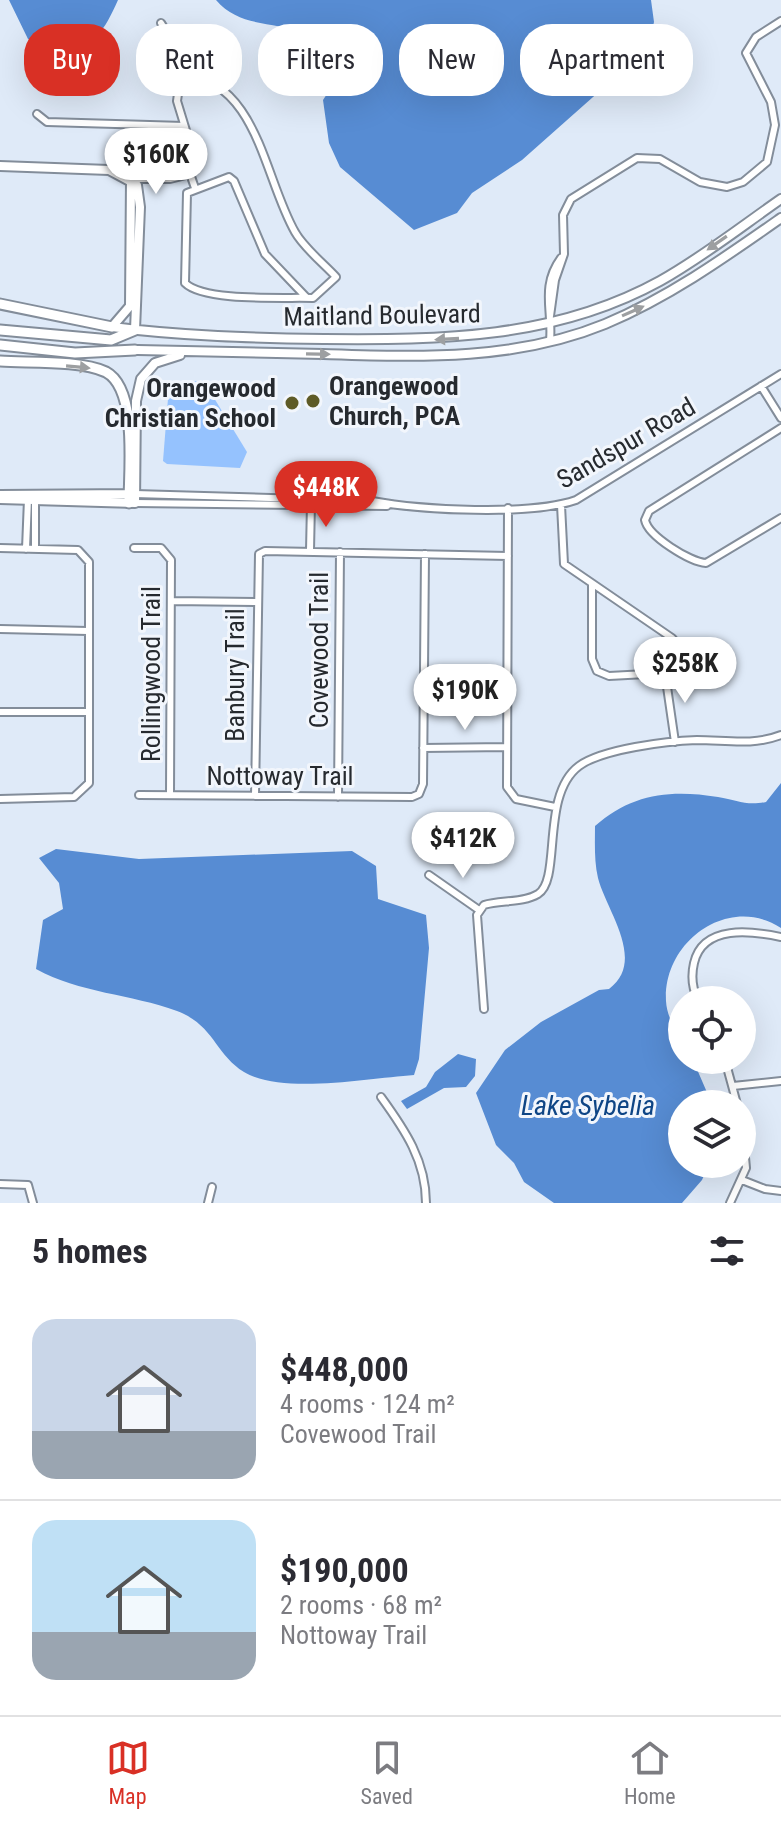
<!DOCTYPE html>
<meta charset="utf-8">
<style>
:root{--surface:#fff;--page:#f7f7f7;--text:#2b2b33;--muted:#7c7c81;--line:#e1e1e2;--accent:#d93025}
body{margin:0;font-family:"Roboto Condensed",sans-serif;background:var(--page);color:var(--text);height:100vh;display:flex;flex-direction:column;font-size:30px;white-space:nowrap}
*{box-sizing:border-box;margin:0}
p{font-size:26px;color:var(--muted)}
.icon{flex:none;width:44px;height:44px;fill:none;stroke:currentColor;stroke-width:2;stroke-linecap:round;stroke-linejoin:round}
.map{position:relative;height:1203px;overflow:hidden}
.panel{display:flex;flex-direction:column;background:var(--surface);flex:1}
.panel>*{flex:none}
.guide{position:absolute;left:24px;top:24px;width:734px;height:72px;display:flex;gap:16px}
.buttons{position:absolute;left:668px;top:986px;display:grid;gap:16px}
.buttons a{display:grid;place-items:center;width:88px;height:88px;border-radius:50%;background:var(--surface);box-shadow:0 8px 32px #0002;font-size:40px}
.price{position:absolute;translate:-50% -68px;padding:0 18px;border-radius:28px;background:#fff;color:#222;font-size:26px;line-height:52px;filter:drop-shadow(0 2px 4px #0008)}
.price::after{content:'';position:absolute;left:50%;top:48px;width:24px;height:18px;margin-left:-12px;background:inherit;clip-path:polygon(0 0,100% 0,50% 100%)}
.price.selected{background:var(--accent);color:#fff}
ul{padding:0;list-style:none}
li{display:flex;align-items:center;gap:24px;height:200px;padding:0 32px}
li+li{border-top:2px solid var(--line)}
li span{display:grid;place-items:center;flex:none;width:224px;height:160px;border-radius:24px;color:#555}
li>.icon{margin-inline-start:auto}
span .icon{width:96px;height:96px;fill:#fffc;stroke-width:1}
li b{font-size:34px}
h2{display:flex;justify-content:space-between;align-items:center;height:96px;padding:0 32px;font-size:34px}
.tag{padding:0 28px;border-radius:32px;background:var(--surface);box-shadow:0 8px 32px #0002;font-size:28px;line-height:72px}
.tag.selected{background:var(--accent);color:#fff}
.menu{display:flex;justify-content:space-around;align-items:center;height:112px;border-top:2px solid var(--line);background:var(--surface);font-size:22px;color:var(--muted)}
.menu a{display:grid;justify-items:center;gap:4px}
.menu .selected{color:var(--accent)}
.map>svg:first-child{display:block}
.green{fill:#95c2fe}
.water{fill:#578cd3}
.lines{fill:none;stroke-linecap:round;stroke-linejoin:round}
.minor-casing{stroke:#838d9a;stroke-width:10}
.major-casing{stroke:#838d9a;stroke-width:12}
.highway-casing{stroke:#838d9a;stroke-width:13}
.minor{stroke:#fff;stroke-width:6}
.major{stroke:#fff;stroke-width:8}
.highway{stroke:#fff;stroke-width:9}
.oneway{fill:#9d9fa1}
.poi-dot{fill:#5e5b27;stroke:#f2f6fc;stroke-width:3}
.labels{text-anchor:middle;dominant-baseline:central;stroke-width:6;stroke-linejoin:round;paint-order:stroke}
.street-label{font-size:26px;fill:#262a2f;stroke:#f2f6fc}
.poi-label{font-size:26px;font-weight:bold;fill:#262a2f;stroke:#f2f6fc;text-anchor:start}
.water-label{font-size:28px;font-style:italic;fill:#0e4585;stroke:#f2f6fc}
</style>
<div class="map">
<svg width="781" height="1203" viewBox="0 0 781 1203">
<rect width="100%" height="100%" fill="#dfeaf8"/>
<path class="green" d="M203 380 247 452 240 468 167 464 163 461 169 386Z"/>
<path class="water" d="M9 0H118C103 33 98 41 63 53L28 39Z
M216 0H651L654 22 651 35 628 66 522 160 472 193 457 213 414 230 340 167 329 143 323 100 346 65C334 52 322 40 305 33 274 21 240 28 216 0Z
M781 783V928C729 894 663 941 666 1001 667 1022 682 1034 682 1060H693L712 1104H682V1164H709L702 1180 682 1203H554L524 1182 514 1163 496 1145 476 1093 505 1050 541 1022 599 990 609 989C647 961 606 910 598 878 594 861 595 843 595 826 631 794 670 789 718 797 737 800 746 806 766 802Z
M56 849 139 859 352 851 376 866 378 899 426 915 429 948 419 1059 414 1075C370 1078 281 1095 244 1072 215 1054 214 1025 177 1011 131 994 79 993 36 969L43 920 63 909 59 883 39 858Z
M458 1054 476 1059 475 1076 466 1087 444 1088 407 1109 401 1101 426 1087 435 1072Z"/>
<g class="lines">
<defs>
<path id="minor" d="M161 23 183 58 177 101 188 137V168L195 188
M183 74C258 82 264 178 295 232 304 248 323 263 336 277L313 298C285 297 204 302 185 283L187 193 229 177 234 181 265 254 306 297
M37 114 47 122 184 126
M131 179 147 171 188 168
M133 179H170L190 174
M550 316 555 280 564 254 563 215 571 199 637 158 660 159 700 182 727 187 743 182 767 162 775 125 771 102 746 53 756 37 781 21
M550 341C553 310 540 287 561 258
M761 386 781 418
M781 428 649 511 645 520C648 536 690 562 706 563L781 518
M135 494 372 501C420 510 530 516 576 500L781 374
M35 499V549
M135 503 387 506
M561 505 564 564 672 638 678 645 677 661 665 673
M508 508 507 787 516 799 555 807
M0 548 78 550 89 562V783L74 797 0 799
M134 548H161L171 560 170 795
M26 549 28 499
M310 551 311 503
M592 584V659L597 671 609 676 665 673
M171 601 255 602
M0 629 88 631
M679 653 698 656 710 670
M665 673 675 742
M0 712H87
M423 748 507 747
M139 795 412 797 419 794 423 784 425 554
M255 796 259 554 265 551 508 556
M338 797 340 552
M429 875 479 910
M698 1000C692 988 691 976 694 963 703 924 752 931 781 937
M484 1009 477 915 484 905C500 900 523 903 538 894 562 879 540 795 579 766 602 749 667 741 697 740 725 740 753 746 781 735
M725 1060 737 1104
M733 1086 781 1081
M381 1097C405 1130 426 1161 426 1203
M742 1180 765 1189 781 1191
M0 1184 28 1185 33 1203
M208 1203 212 1187
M730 1203 746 1168 742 1125"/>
<path id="major" d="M0 166 109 170 137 185 140 207 135 330
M112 327C182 336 253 338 324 339 441 340 555 339 660 281 703 257 742 226 781 199
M112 327 130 306 131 179
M135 350C198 351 261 353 323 354 419 357 515 361 605 324 669 297 724 258 781 218
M0 495 134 494
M0 499 135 503 136 401 141 379 155 363 180 355"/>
<path id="highway" d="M0 304 112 327
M0 330 111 340 135 330
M0 345 75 353 135 350
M0 361C29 363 80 360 106 372 138 389 129 471 129 503"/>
</defs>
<use href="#minor" class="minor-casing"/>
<use href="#major" class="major-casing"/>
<use href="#highway" class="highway-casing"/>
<use href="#minor" class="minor"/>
<use href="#major" class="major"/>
<use href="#highway" class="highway"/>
</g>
<defs><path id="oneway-solid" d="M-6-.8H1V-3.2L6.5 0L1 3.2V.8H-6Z" transform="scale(2)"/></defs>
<g class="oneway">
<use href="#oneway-solid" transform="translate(717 243) rotate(145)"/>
<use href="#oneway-solid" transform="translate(633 311) rotate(-24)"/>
<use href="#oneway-solid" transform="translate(447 339) rotate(177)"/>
<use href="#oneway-solid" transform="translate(318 354) rotate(1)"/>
<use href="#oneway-solid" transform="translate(78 367) rotate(5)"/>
</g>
<g class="poi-dot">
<circle cx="313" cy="401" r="8"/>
<circle cx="292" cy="403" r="8"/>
</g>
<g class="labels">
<g class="street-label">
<text transform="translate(382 315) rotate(-1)">Maitland Boulevard</text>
<text transform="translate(626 443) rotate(-30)">Sandspur Road</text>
<text transform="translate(319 650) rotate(-90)">Covewood Trail</text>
<text transform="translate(151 674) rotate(-90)">Rollingwood Trail</text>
<text transform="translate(235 675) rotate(-90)">Banbury Trail</text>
<text x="280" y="776">Nottoway Trail</text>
</g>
<g class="poi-label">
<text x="329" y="386">Orangewood<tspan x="329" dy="30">Church, PCA</tspan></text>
<text x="276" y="388" text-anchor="end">Orangewood<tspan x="276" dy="30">Christian School</tspan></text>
</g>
<g class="water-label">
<text x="588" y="1105">Lake Sybelia</text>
</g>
</g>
</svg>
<div class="buttons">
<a><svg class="icon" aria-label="locate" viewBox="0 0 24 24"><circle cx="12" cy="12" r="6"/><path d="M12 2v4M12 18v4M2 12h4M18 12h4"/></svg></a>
<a><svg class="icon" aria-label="layers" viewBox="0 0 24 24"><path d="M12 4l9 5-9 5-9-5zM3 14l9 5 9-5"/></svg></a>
</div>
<b class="price" style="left:156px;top:196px">$160K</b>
<b class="price selected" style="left:326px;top:529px">$448K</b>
<b class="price" style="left:685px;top:705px">$258K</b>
<b class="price" style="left:465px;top:732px">$190K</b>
<b class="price" style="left:463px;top:880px">$412K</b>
<div class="guide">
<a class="tag selected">Buy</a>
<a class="tag">Rent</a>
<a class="tag">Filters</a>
<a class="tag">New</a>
<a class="tag">Apartment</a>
</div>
</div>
<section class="panel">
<h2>5 homes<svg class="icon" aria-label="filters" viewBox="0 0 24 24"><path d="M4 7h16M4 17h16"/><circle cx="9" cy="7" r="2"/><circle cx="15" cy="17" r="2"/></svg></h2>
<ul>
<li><span style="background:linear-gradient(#c9d6e8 70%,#9aa5b1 0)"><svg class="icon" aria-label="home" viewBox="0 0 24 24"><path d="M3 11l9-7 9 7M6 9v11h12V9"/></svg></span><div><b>$448,000</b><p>4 rooms · 124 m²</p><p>Covewood Trail</p></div></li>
<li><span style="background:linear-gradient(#bfe0f5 70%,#9aa5b1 0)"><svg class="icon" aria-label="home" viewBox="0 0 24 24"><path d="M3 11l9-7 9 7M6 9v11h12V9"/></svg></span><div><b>$190,000</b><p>2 rooms · 68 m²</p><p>Nottoway Trail</p></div></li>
</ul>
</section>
<nav class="menu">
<a class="selected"><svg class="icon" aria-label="map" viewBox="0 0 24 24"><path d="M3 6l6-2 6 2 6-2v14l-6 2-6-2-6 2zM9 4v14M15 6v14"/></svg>Map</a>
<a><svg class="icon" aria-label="saved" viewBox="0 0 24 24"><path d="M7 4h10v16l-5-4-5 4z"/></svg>Saved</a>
<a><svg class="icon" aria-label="home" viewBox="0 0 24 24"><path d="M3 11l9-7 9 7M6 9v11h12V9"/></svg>Home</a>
</nav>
